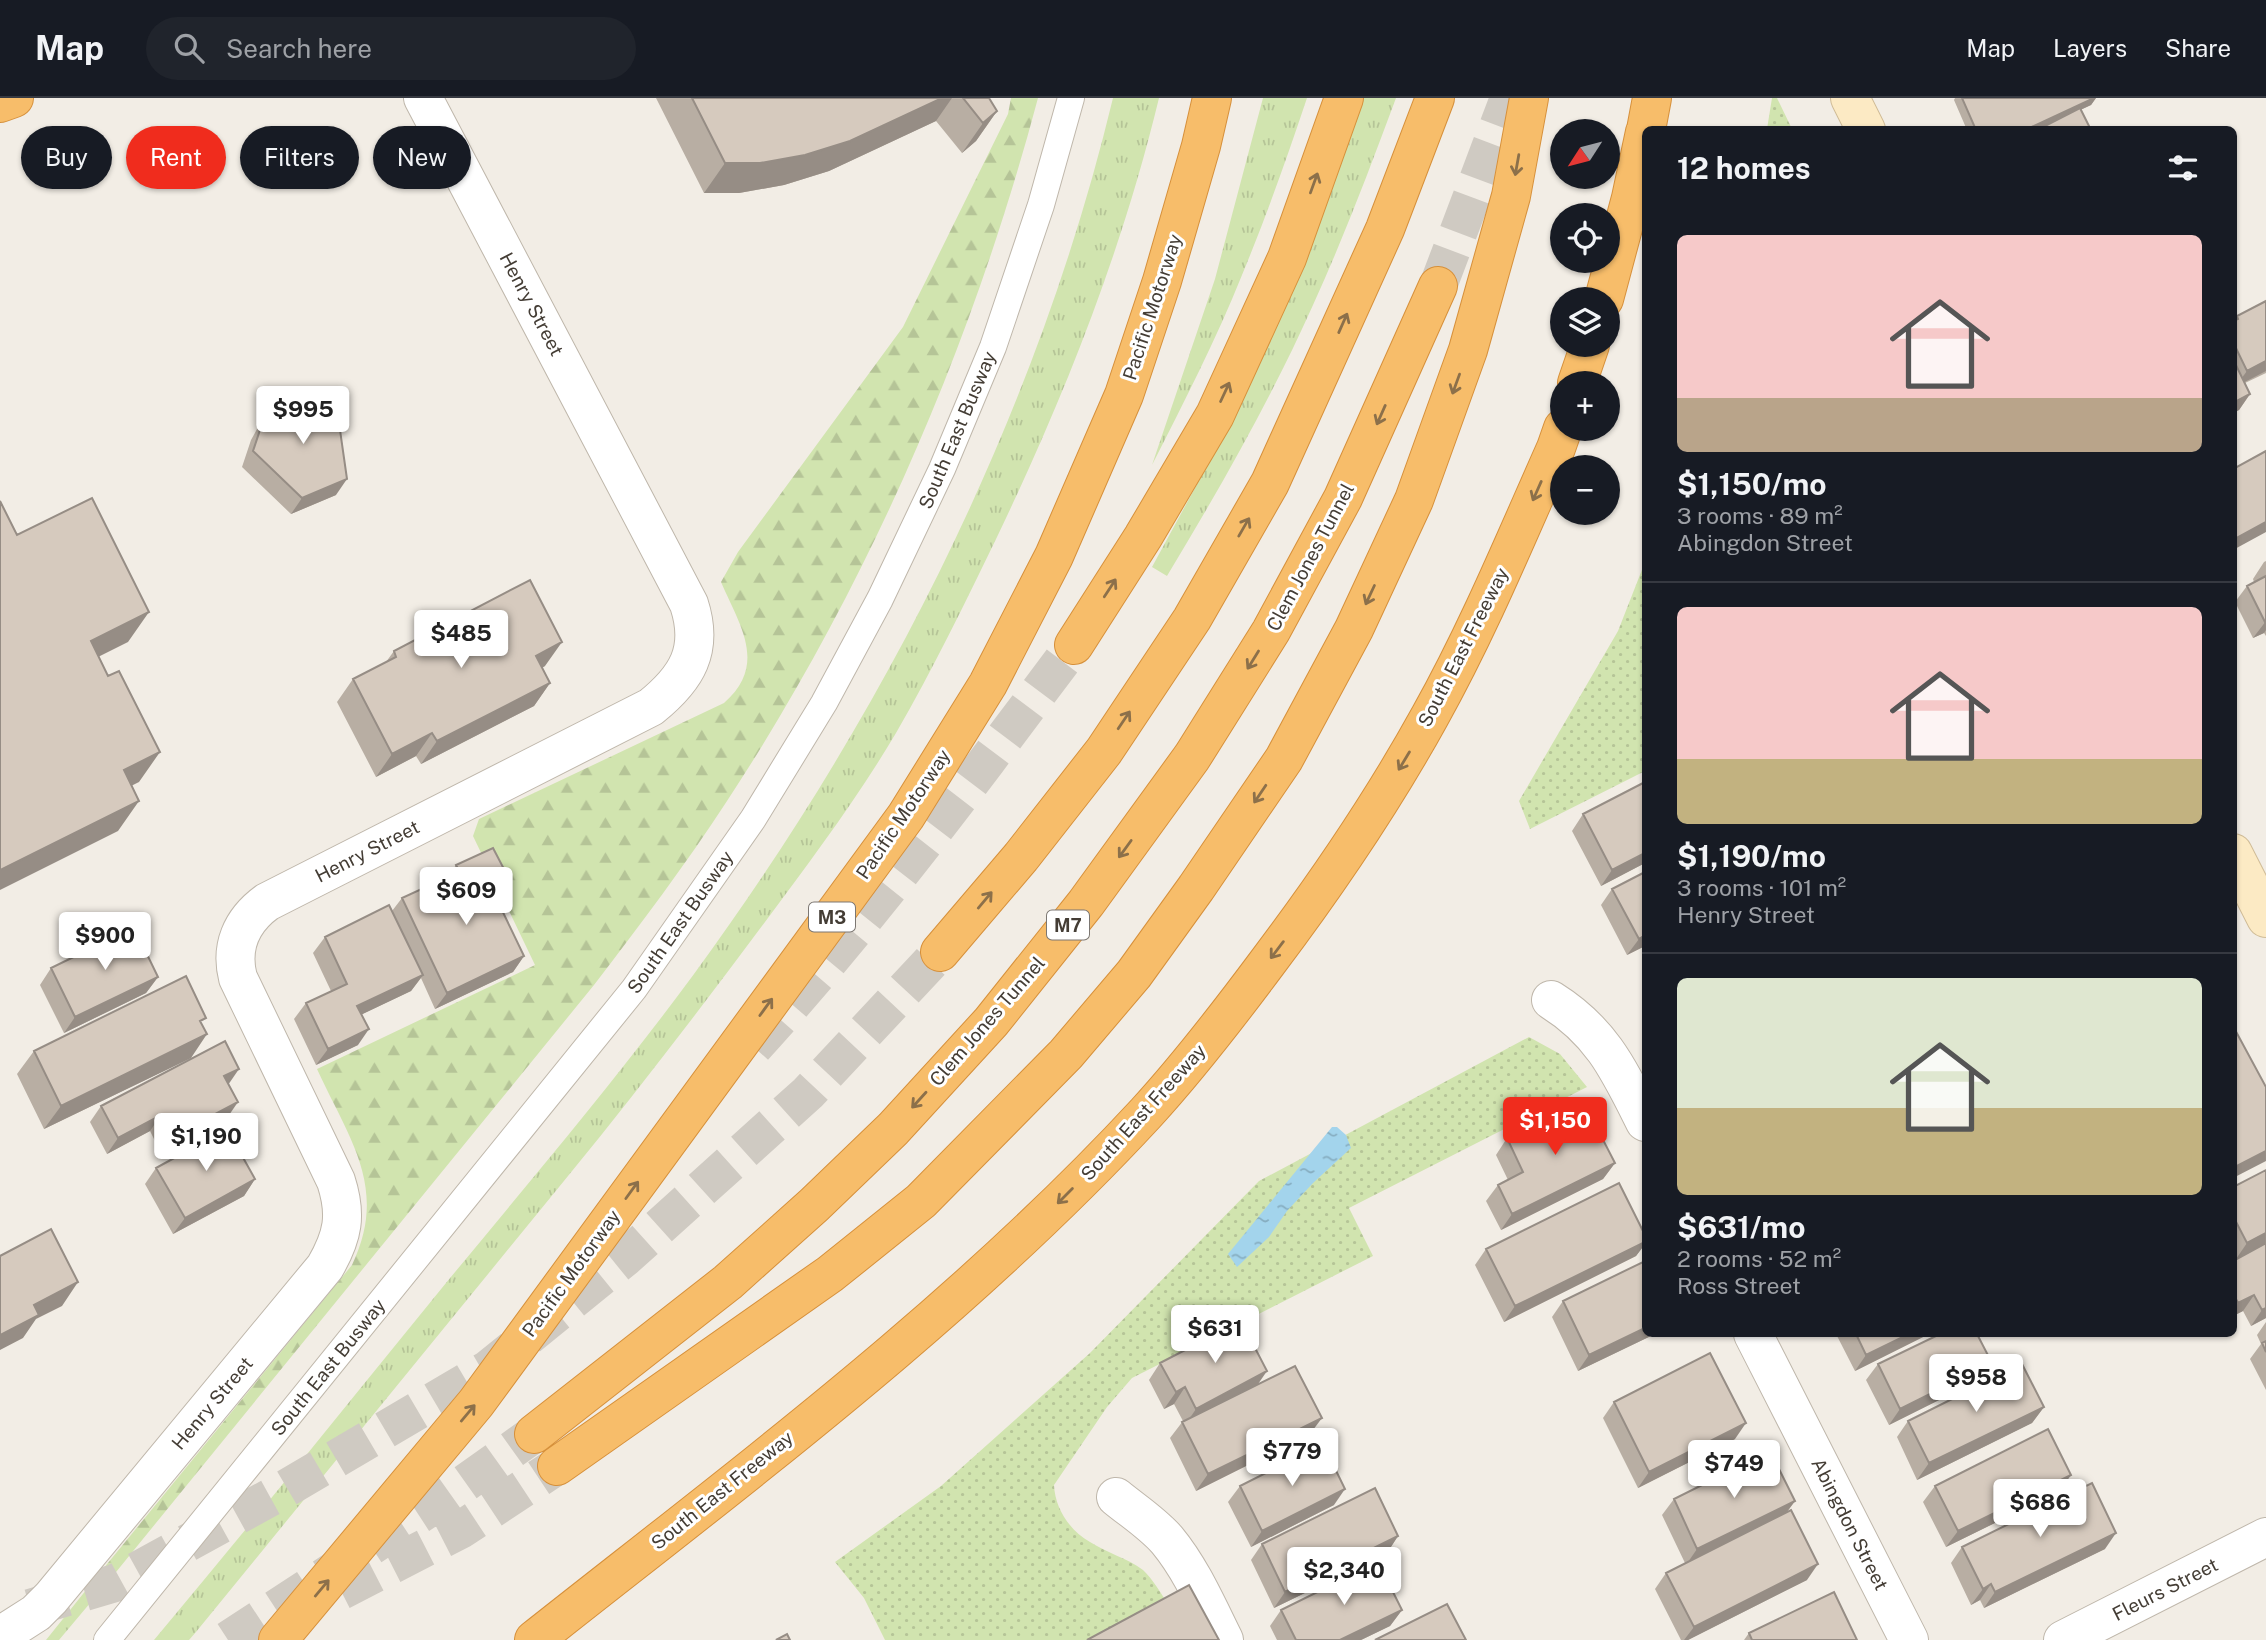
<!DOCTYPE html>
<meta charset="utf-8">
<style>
:root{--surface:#171b24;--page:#20242c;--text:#f1f3f6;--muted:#9ea1a6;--line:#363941;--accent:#f02c1d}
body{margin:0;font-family:"Public Sans",sans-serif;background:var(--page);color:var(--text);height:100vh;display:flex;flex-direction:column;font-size:26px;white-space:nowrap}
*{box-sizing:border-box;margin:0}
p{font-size:23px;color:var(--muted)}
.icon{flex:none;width:38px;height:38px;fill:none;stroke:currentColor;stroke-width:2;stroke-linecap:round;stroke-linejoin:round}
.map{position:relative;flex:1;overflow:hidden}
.drawer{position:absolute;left:1642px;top:28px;width:595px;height:1211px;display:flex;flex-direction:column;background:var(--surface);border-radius:10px;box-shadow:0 2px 5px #0004}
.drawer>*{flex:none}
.hud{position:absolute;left:21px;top:28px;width:665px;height:63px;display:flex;gap:14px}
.needle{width:46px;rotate:234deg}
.buttons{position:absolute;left:1550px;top:21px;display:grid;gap:14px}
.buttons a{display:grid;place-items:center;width:70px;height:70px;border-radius:50%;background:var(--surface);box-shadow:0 2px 5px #0004;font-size:35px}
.price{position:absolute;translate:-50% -60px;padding:0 16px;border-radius:7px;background:#fff;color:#222;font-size:23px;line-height:46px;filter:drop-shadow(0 2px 4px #0008)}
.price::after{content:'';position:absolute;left:50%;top:42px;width:21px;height:16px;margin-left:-10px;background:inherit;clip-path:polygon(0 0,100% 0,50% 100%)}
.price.selected{background:var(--accent);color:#fff}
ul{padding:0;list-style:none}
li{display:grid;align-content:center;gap:14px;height:371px;padding:0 35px}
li+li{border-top:2px solid var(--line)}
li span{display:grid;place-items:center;height:217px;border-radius:10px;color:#555}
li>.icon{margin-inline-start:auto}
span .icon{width:126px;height:126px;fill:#fffc;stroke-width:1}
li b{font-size:30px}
h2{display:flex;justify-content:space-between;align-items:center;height:84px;padding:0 35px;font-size:30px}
.pill{padding:0 24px;border-radius:32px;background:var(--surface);box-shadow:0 2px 5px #0004;font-size:24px;line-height:63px}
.pill.selected{background:var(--accent);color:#fff}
header{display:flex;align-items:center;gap:42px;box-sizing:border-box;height:98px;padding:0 35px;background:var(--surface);border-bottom:2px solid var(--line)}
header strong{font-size:33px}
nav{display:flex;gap:38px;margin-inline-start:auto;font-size:24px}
.search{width:490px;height:63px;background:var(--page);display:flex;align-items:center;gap:18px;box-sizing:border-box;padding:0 24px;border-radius:38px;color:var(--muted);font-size:26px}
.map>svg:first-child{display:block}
.grass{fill:url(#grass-tufts)}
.forest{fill:url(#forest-firs)}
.park{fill:url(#park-dots)}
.water{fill:url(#water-ripples)}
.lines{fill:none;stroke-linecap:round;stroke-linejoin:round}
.highway-tunnel{stroke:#cfcac2;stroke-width:38;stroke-dasharray:38 19;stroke-linecap:butt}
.lane-casing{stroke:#bfb7ab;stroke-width:28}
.street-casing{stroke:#bfb7ab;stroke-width:40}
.secondary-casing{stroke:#d0bc97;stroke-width:40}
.highway-casing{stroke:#d6903b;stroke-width:40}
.lane{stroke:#fff;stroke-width:26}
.street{stroke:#fff;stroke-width:38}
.secondary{stroke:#fceac4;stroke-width:38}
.highway{stroke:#f7bd6a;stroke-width:38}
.wall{fill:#b8aea3}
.shaded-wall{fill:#968d85}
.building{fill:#d6cabe;stroke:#968d85;stroke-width:2}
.oneway{stroke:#8c704a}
.labels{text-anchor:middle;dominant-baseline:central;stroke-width:6;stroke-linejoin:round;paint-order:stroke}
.shield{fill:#fff;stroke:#7c7772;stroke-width:2}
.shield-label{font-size:18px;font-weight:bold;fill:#443d35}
.street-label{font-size:19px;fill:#443d35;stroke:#fff}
</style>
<header>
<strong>Map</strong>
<div class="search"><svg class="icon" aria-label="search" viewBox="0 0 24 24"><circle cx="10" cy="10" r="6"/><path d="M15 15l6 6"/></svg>Search here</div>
<nav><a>Map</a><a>Layers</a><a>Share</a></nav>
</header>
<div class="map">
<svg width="2266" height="1542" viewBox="0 0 2266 1542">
<defs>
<pattern id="grass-tufts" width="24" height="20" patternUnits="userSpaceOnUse" patternTransform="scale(1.75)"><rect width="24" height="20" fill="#d1e4af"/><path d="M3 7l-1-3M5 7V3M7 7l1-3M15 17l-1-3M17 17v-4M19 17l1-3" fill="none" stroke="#b5c497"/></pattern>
<pattern id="forest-firs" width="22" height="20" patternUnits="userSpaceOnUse" patternTransform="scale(1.75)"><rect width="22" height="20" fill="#d1e4af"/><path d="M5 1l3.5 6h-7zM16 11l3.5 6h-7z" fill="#b5c497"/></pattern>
<pattern id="park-dots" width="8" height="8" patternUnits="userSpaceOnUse" patternTransform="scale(1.75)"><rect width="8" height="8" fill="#d1e4af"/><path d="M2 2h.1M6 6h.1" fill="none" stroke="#b5c497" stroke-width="1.8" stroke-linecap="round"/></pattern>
<pattern id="water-ripples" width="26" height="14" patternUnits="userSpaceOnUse" patternTransform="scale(1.75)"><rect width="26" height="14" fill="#a3d4ec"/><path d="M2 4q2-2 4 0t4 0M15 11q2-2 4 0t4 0" fill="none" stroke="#86adc0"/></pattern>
</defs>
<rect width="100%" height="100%" fill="#f2ede5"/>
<path class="grass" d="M1113 0H1159C1122 153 1065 297 997 439 965 505 933 571 896 635 857 701 811 762 765 824 701 910 636 995 568 1078 444 1230 320 1382 196 1534L189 1542H154C253 1424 349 1304 446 1185 530 1083 616 982 694 876 886 614 1037 316 1113 0Z
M1263 0H1307C1287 60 1266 119 1242 177 1216 242 1184 304 1152 367L1215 181Z
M1361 0H1396C1370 70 1344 139 1313 207 1271 301 1220 390 1167 478L1152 469 1214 355Z
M103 1471 112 1479 59 1542H46Z"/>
<path class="forest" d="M1011 0H1038C972 248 868 488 727 703 686 766 640 827 594 887L112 1479 103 1471 352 1167C389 1090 349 1041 317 971L535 867 473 738 479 721 724 605C768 566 740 528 721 484L738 454 903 229 1008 16Z"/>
<path class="park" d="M1772 0H1777L1792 31H1767Z
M1645 464V673L1530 731 1519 703 1618 533Z
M1529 939 1560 956 1587 989 1349 1110 1373 1158 1132 1280 1107 1309 1054 1387C1055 1410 1069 1432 1090 1444 1107 1455 1127 1460 1143 1472 1153 1481 1161 1496 1169 1507L1098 1542H885L864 1500 835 1464 941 1388 1090 1255 1259 1083Z"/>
<path class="water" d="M1332 1029H1337L1346 1037 1351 1050 1313 1085 1287 1113 1269 1139 1237 1169 1228 1156Z"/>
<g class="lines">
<path class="highway-tunnel" d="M1438 188 1509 0
M754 949C869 823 971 684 1074 547
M341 1493 462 1431 557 1368
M30 1510 115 1485 280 1394 488 1271 626 1159 808 995 940 854
M228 1542 437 1405 534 1336"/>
<defs>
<path id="lane" d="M107 1542 634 891 753 721 824 605 880 501 942 371 993 249 1041 107 1071 0"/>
<path id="street" d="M1551 902C1602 934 1619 972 1645 1024
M1753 1236 1909 1542
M1116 1399C1133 1413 1152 1425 1167 1442 1191 1471 1207 1508 1224 1542
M0 1538 36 1515 51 1500 325 1169C343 1138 347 1117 336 1083L238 880C230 849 241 823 267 804L651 609C687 580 704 552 689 506L423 0
M2063 1542 2266 1439"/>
<path id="secondary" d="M1850 0 1866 32
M2233 755 2266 820"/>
<path id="highway" d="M0 5 14 0
M1646 32 1652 0
M1604 201 1631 100 1645 34
M1577 285 1590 247
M1074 547 1143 439 1215 317 1287 160 1344 0
M940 854 1021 759 1104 653 1192 521 1270 385 1385 131 1435 0
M534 1336 728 1184 814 1107 893 1031 991 924 1086 805 1192 659 1271 533 1343 400 1438 188
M557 1368 830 1176 921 1103 1066 956 1134 876 1196 790 1284 661 1354 531 1414 402 1468 252 1511 98 1529 0
M278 1542 476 1305 906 718 988 586 1054 458 1124 297 1162 183 1201 48 1212 0
M534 1542C745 1375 963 1213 1146 1015 1189 968 1229 916 1267 865 1326 787 1382 705 1430 618 1478 532 1516 440 1556 350L1563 330"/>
</defs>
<use href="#lane" class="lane-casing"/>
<use href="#street" class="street-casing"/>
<use href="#secondary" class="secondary-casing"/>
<use href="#highway" class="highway-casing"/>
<use href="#lane" class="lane"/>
<use href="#street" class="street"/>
<use href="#secondary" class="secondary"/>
<use href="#highway" class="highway"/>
</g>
<path class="wall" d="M656 0H989L997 13 976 43 962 55 936 23 829 73 784 87 739 95H704Z
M1955 0H2096L2091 7 2037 32H1967L1954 2Z
M2266 203V275L2245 285 2250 296 2239 312 2233 315V223L2237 218Z
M277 299 336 397 291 416 242 369 251 342 266 315Z
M2266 463V538L2264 535 2253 540 2235 504 2247 488 2254 484 2253 481 2264 464Z
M394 553 545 568 542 570 550 585 534 608 421 666 416 658 376 679 337 604 353 581 386 564Z
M1583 716 1645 765 1601 788 1572 733Z
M456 767 505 773 493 789 491 790 524 858 513 874 435 911 421 880 411 893 362 916 358 947 316 967 294 921 306 905 331 893 313 855 325 839 392 813 402 800 440 813 456 806 445 784Z
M1645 774V848L1627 857 1601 807 1612 791Z
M142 848 158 879 146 895 64 935 40 887 51 870Z
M202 926 191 960 44 1031 17 976 34 953Z
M228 986 227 1020 161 1055 150 1033 107 1056 90 1024 101 1008Z
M1507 1040 1615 1065 1603 1081 1501 1132 1486 1103 1498 1087 1508 1082 1496 1057Z
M156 1070 255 1081 244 1098 173 1136 145 1086Z
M2266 1072V1220L2251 1228 2243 1213 2233 1218V1163L2236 1161 2233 1156V1089Z
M1645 1137V1146L1636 1158 1504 1224 1475 1167 1486 1151Z
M1563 1203 1645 1236H1655L1578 1273 1552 1219Z
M2266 1224V1292L2250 1261 2261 1246 2257 1237Z
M1836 1236H1929L1855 1273Z
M1160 1265 1258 1286 1310 1336 1196 1393 1170 1340 1183 1323 1174 1306 1164 1311 1149 1282Z
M1992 1265 1981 1281 1889 1327 1866 1282 1878 1266Z
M1614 1304 1735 1341 1638 1390 1603 1320Z
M2044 1309 2032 1325 1917 1382 1897 1339 1908 1323Z
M1240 1388 1334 1407 1251 1449 1228 1404Z
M1935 1388 2060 1393 1946 1449 1923 1404Z
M1674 1401 1795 1403 1787 1414 1807 1482 1688 1542H1681L1655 1491 1666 1475 1685 1465 1662 1417Z
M1398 1438 1387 1455 1274 1510 1251 1462 1262 1446Z
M1962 1449 2105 1451 1984 1510 1980 1502 1971 1507 1951 1465Z
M1281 1512H1402L1390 1528 1361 1542H1277L1270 1528Z
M1749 1535 1857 1542H1744Z"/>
<path class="shaded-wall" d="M942 0H952L936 23 829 73 784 87 739 95H704L725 65Z
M2094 0H2096L2091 7 2037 32H2025Z
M997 13 976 43 962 55 983 25Z
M2266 263V273L2235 289 2247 273Z
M2250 296 2239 312 2233 315V305Z
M347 381 336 397 291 416 302 400Z
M2266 424V434L2233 452V442Z
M149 514 128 544 70 573 91 543Z
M2266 523V532L2264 535 2253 540Z
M562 544 545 568 519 581 536 558Z
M550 585 534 608 421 666 437 643Z
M432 635 416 658 376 679 392 656Z
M160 654 139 684 103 702 124 672Z
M139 703 118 733 0 792V772Z
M1645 755V765L1601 788 1612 772Z
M505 773 493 789 476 797 487 781Z
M1645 837V848L1627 857 1639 841Z
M524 858 513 874 435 911 447 895Z
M423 877 411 893 346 924 357 908Z
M158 879 146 895 64 935 75 919Z
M369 931 358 947 316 967 328 951Z
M207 936 191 960 44 1031 61 1008Z
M239 971 228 987 224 978Z
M238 1004 227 1020 161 1055 172 1039Z
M161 1017 150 1033 107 1056 118 1040Z
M2266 1053V1063L2233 1080V1070Z
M1615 1065 1603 1081 1501 1132 1512 1116Z
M255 1081 244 1098 173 1136 185 1120Z
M2266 1135V1145L2236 1161 2247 1145Z
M1645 1144V1146L1636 1158 1504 1224 1515 1208Z
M78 1184 62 1208 36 1221 23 1240 0 1252V1237L34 1207Z
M2254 1197 2243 1213 2233 1218V1212L2238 1205Z
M2266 1210V1220L2251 1228 2262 1212Z
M1645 1230V1236H1655L1578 1273 1589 1257Z
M1909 1236H1929L1855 1273 1866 1257Z
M1992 1265 1981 1281 1889 1327 1900 1311Z
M1267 1273 1256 1289 1185 1327 1196 1311Z
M1185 1289 1174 1306 1164 1311 1176 1294Z
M2044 1309 2032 1325 1917 1382 1929 1365Z
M1322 1320 1310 1336 1196 1393 1208 1376Z
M1746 1325 1735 1341 1638 1390 1649 1374Z
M2071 1377 2060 1393 1946 1449 1958 1433Z
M1345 1391 1334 1407 1251 1449 1262 1433Z
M1795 1403 1783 1419 1686 1467 1697 1451Z
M2116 1435 2105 1451 1984 1510 1995 1494Z
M1398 1438 1387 1455 1274 1510 1285 1494Z
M1818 1466 1807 1482 1688 1542H1684L1694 1529Z
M1991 1486 1980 1502 1971 1507 1983 1491Z
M1402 1512 1390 1528 1361 1542H1340Z"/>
<path class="building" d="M692 0H942L850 43 805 57 760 65H725Z
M963 0H989L997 13 983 25Z
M1962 0H2094L2025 32H1976Z
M2080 10 2091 32H2037Z
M2266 203V263L2247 273 2233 244V223L2238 221 2237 218Z
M2233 261 2250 296 2233 305Z
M277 299 337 311 347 381 302 400 253 353 262 326Z
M2266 353V424L2233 442V371Z
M92 400 149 514 91 543 108 578 119 573 160 654 124 672 139 703 0 772V403L17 437Z
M2266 478V523L2265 524 2247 488Z
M530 482 562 544 536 558 550 585 437 643 432 635 392 656 353 581 396 559 394 553Z
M1645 684V755L1612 772 1583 716Z
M493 750 505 773 487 781 524 858 447 895 402 800 428 788 440 813 472 798 456 767Z
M1645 774V837L1639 841 1612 791Z
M389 807 423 877 357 908 369 931 328 951 306 905 347 886 325 839Z
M139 827 147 841 141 844 158 879 75 919 51 870Z
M186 878 206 920 200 923 207 936 61 1008 34 953Z
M2233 928 2266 989V1053L2233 1070Z
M225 943 239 971 224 978 238 1004 172 1039 161 1017 118 1040 101 1008Z
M1583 1003 1615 1065 1512 1116 1498 1087 1523 1074 1507 1040Z
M227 1031 255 1081 185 1120 156 1070Z
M2266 1072V1135L2247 1145 2233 1118V1089Z
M1619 1085 1645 1137V1144L1515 1208 1486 1151Z
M51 1131 78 1184 34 1207 39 1217 0 1237V1158Z
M2266 1145V1210L2262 1212 2254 1197 2238 1205 2235 1199 2233 1200V1163Z
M1645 1163V1230L1589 1257 1563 1203Z
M1241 1223 1267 1273 1196 1311 1185 1289 1176 1294 1160 1265Z
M1856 1236H1909L1866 1257Z
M1940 1236H1977L1992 1265 1900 1311 1878 1266Z
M2266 1243V1254L2262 1245Z
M1710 1255 1746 1325 1649 1374 1614 1304Z
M2022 1266 2044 1309 1929 1365 1908 1323Z
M1295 1268 1322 1320 1208 1376 1182 1324Z
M2048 1331 2071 1377 1958 1433 1935 1388Z
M1323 1346 1345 1391 1262 1433 1240 1388Z
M1770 1353 1795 1403 1697 1451 1674 1401Z
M2092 1385 2116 1435 1995 1494 1991 1486 1983 1491 1962 1449Z
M1375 1390 1398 1438 1285 1494 1262 1446Z
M1791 1412 1818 1466 1694 1529 1666 1475Z
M1378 1464 1402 1512 1340 1542H1296L1281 1512Z
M1189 1487 1219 1542H1087Z
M1834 1494 1857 1542H1752L1749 1535Z
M1447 1506 1466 1542H1375Z
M787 1536 790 1542H776Z"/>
<defs><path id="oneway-shaft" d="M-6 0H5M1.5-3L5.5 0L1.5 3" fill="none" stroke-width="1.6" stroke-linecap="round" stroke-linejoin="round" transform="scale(1.75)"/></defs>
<g class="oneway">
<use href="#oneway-shaft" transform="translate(1517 67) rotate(100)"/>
<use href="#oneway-shaft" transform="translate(1314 85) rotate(-70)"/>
<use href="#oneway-shaft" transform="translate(1343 225) rotate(-66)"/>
<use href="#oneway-shaft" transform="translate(1456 286) rotate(110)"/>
<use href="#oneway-shaft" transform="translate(1225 294) rotate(-65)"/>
<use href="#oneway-shaft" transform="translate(1381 317) rotate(114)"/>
<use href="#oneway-shaft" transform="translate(1537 393) rotate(114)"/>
<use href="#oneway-shaft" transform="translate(1244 429) rotate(-60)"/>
<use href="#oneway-shaft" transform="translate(1110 490) rotate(-57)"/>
<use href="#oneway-shaft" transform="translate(1370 497) rotate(115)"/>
<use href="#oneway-shaft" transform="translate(1253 562) rotate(122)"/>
<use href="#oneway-shaft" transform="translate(1124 622) rotate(-56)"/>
<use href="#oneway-shaft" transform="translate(1404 663) rotate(121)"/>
<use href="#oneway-shaft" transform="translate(1260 696) rotate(124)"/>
<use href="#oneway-shaft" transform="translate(1125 751) rotate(126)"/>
<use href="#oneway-shaft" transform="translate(985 802) rotate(-50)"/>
<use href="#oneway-shaft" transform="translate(1277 852) rotate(127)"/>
<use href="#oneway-shaft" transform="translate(766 909) rotate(-54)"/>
<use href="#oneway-shaft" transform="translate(919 1002) rotate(132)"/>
<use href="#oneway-shaft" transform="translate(632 1092) rotate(-54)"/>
<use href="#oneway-shaft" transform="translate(1065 1098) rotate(135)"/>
<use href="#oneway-shaft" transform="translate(468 1315) rotate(-50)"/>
<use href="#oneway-shaft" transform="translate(322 1490) rotate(-50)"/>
</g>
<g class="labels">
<g class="shield">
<rect x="809" y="804.5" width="46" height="29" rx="5"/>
<rect x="1047" y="812.5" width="42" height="29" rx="5"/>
</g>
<g class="shield-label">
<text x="832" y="819">M3</text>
<text x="1068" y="827">M7</text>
</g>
<g class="street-label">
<text transform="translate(532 206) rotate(62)">Henry Street</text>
<text transform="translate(1152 209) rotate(-72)">Pacific Motorway</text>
<text transform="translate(957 332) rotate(-67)">South East Busway</text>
<text transform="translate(1310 459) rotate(-62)">Clem Jones Tunnel</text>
<text transform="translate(1463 549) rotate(-63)">South East Freeway</text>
<text transform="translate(903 716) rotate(-56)">Pacific Motorway</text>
<text transform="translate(367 753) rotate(-27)">Henry Street</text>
<text transform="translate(680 824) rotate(-55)">South East Busway</text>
<text transform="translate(987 923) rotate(-49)">Clem Jones Tunnel</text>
<text transform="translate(1143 1014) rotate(-48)">South East Freeway</text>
<text transform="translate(571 1175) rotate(-54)">Pacific Motorway</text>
<text transform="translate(328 1269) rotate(-51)">South East Busway</text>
<text transform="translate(212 1305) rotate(-50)">Henry Street</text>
<text transform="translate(722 1392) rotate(-39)">South East Freeway</text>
<text transform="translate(1850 1426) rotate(63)">Abingdon Street</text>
<text transform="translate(2165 1491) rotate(-27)">Fleurs Street</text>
</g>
</g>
</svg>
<div class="buttons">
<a><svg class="needle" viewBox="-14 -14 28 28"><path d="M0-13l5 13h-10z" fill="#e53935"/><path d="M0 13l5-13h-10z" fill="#9ea1a6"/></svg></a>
<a><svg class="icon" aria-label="locate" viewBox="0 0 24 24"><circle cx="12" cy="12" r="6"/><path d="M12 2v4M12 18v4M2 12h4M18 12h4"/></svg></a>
<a><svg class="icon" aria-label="layers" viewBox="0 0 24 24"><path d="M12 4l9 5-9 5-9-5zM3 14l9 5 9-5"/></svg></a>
<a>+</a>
<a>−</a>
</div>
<b class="price" style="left:303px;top:348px">$995</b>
<b class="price" style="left:461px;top:572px">$485</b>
<b class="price" style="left:466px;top:829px">$609</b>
<b class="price" style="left:105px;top:874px">$900</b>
<b class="price selected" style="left:1555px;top:1059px">$1,150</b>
<b class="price" style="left:206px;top:1075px">$1,190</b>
<b class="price" style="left:1215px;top:1267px">$631</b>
<b class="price" style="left:1976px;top:1316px">$958</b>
<b class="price" style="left:1292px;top:1390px">$779</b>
<b class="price" style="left:1734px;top:1402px">$749</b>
<b class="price" style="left:2040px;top:1441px">$686</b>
<b class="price" style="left:1344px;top:1509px">$2,340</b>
<div class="hud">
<a class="pill">Buy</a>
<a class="pill selected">Rent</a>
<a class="pill">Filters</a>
<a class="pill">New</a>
</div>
<section class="drawer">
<h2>12 homes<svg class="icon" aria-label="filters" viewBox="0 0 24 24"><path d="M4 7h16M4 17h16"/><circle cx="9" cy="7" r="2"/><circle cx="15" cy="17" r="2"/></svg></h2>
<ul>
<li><span style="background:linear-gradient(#f6c9c9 75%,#b9a48a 0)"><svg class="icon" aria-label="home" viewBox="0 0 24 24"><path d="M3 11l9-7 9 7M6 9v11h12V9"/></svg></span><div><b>$1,150/mo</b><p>3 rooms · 89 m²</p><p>Abingdon Street</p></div></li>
<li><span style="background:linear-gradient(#f6c9c9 70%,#c2b280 0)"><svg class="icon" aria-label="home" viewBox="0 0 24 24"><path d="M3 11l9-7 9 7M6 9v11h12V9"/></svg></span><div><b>$1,190/mo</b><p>3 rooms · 101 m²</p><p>Henry Street</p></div></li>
<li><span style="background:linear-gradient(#dfe7d0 60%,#c2b280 0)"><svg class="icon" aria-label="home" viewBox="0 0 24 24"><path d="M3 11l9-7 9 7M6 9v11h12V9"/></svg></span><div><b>$631/mo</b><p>2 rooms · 52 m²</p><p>Ross Street</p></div></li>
</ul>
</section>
</div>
